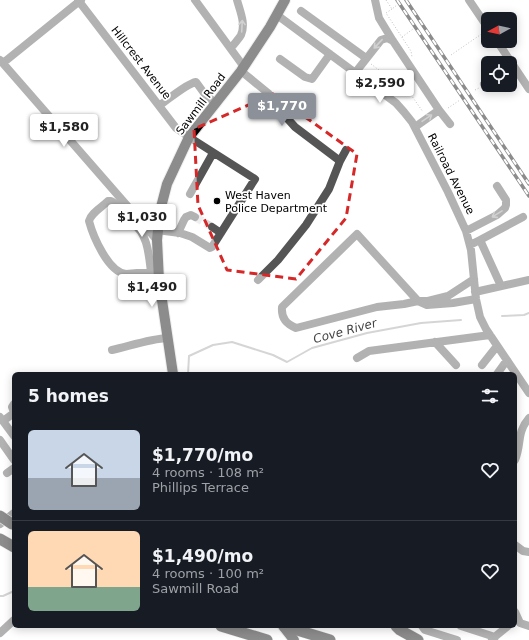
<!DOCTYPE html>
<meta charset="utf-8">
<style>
:root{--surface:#171b24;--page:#242831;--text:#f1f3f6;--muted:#9ea1a6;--line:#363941;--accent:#8c9099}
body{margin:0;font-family:"DejaVu Sans",sans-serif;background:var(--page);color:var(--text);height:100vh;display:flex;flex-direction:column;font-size:15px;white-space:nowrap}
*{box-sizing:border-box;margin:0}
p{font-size:13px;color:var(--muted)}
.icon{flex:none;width:22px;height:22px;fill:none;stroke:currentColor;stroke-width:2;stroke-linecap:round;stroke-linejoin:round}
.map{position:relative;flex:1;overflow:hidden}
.side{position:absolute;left:12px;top:372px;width:505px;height:256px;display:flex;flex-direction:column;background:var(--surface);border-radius:6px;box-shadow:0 2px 10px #0003}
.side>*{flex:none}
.needle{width:26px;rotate:262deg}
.tools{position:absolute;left:481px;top:12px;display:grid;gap:8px}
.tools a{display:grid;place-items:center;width:36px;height:36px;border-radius:6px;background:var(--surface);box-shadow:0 2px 10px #0003;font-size:20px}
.price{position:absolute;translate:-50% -34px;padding:0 9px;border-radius:4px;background:#fff;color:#222;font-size:13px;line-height:26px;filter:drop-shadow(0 1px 2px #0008)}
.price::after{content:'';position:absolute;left:50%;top:24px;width:12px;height:9px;margin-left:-6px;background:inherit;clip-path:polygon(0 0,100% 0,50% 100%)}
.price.active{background:var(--accent);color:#fff}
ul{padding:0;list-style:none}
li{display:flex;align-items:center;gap:12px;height:100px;padding:0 16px}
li+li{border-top:1px solid var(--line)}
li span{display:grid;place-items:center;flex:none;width:112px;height:80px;border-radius:6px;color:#555}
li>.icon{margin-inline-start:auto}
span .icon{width:48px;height:48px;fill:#fffc;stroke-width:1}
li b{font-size:17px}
h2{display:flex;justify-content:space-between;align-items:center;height:48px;padding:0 16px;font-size:17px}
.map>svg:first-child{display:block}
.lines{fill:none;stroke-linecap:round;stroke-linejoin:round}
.stream{stroke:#a3a3a3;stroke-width:2}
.minor-tunnel{stroke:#d9d9d9;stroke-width:8;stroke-dasharray:8 4;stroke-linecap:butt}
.major-casing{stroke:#dbdbdb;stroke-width:12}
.highway-casing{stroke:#dbdbdb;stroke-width:12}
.path{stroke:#777;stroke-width:1;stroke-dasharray:1 2;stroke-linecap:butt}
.minor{stroke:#555;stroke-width:8}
.major{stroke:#000;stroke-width:10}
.highway{stroke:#000;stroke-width:11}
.rail-casing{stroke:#000;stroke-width:3.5}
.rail{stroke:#fff;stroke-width:2;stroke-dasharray:6;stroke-linecap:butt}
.highway-bridge-casing{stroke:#dbdbdb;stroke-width:12;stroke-linecap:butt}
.highway-bridge{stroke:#000;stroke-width:11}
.oneway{stroke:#999}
.marked{fill:none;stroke:#d62828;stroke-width:3;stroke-dasharray:8 5;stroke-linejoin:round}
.poi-dot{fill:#000;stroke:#fff;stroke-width:1.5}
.labels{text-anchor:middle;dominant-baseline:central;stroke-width:3.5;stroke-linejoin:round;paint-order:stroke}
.street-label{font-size:11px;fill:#000;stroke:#fff}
.poi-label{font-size:11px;fill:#000;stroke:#fff;text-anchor:start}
.water-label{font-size:12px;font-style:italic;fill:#444;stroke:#fff}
</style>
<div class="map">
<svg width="529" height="640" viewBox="0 0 529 640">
<rect width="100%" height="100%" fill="#fff"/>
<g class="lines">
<path class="stream" d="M502 316 524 315 529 313
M188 374 189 356 213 345 232 342 273 355 287 362 312 348 367 333 421 323 461 320
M0 596H3L14 591"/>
<path class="minor-tunnel" d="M195 217 212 227"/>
<defs>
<path id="major" d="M173 374 159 280 157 240 160 211 167 184 174 169 189 137 241 71 270 27 285 0
M283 626 294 640"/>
<path id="highway" d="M0 539 14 547
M221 626 267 640
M284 626 330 640
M396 626 400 630 418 640"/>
</defs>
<use href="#major" class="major-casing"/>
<use href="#highway" class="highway-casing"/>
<path class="path" d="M386 0 392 9 397 5
M392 9 386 13 411 51 412 57
M402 37 413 29
M451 55 483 33
M371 64 400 86 407 89 423 112
M395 83 400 76 406 72
M407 88 413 84
M475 90 479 88
M448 108 460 100"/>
<path class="minor" d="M78 0 176 128 189 137 255 179 212 247 210 248 192 237 180 233 157 230
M195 0 244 67
M375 0 379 18 393 41 439 110 450 124
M469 0 488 28
M301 11 366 58
M277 15 396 103 404 112 412 122 448 192 466 231 471 250 476 299 480 317 486 329 529 393
M497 41 529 89
M231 48C234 44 238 40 241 35 246 24 240 11 237 0
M280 59 305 77 312 79 330 54
M0 60 157 240
M3 63 81 0
M241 71 268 93 286 117 295 127 340 161
M355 73 381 40 387 38 393 41
M484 84 488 81
M160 105C169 99 186 84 196 82L204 93 216 104
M415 127 439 110
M190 194 213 153
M212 227 221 233
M466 231 497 215 505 208 506 205V200L497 186
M178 233 184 220 186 217 191 215 195 217
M480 240 523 217
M470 245 480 240 501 286
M151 272C149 257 148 233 133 224L113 202 111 201H108C102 207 91 213 89 221 93 236 108 272 126 274L159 271
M474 279 448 296 428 301H418L404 304 377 307 296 328C287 324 281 319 282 307L357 234 418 301 427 305 453 303 476 299
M258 280 278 260 306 225 329 189 340 161 346 150
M475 292 529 280
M435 342 456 365
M112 350C130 346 149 339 168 338
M357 358 369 351 490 335
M482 365 497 346
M497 374 507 360
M14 404 12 407 14 412
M0 417 14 436
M3 421 14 413
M0 440 14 460
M515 460C522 444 516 433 529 418
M7 473 14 468
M0 524 14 513
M515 545 523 551 529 552
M515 612 520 623 529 626
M422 626 425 630 457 640
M461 626 495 637
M0 633 14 620
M492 639 508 626"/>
<use href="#major" class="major"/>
<use href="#highway" class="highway"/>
<defs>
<path id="rail" d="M397 0 529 196
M406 0 529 184"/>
</defs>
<use href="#rail" class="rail-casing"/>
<use href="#rail" class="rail"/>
<defs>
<path id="highway-bridge" d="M0 516 12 524"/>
</defs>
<use href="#highway-bridge" class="highway-bridge-casing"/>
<use href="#highway-bridge" class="highway-bridge"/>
</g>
<defs><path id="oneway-shaft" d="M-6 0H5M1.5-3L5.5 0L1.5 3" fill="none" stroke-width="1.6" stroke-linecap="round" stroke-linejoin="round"/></defs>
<g class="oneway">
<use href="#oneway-shaft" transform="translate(242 26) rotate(-87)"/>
<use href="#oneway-shaft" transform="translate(378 44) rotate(133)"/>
<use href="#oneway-shaft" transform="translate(427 118) rotate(-34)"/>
<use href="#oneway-shaft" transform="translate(497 214) rotate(148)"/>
</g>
<path d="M0 0H529V640H0ZM273 94 357 154 346 218 296 279 227 270 198 205 194 129Z" fill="#fff" fill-opacity=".55" fill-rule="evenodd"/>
<path class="marked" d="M273 94 357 154 346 218 296 279 227 270 198 205 194 129Z"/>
<circle class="poi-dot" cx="217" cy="201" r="4"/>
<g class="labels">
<g class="street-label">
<text transform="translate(141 63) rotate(52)">Hillcrest Avenue</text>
<text transform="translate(201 104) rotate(-53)">Sawmill Road</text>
<text transform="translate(451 174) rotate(63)">Railroad Avenue</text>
</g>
<g class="poi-label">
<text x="225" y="195">West Haven<tspan x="225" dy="13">Police Department</tspan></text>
</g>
<g class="water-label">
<text transform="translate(345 331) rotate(-15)">Cove River</text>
</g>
</g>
</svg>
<div class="tools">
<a><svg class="needle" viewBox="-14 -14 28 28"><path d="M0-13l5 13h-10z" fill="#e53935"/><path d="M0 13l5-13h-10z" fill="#9ea1a6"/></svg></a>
<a><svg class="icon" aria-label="locate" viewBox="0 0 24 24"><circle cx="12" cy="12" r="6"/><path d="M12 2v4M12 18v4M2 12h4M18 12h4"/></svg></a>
</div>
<b class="price" style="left:380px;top:104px">$2,590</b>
<b class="price active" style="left:282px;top:127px">$1,770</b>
<b class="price" style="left:64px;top:148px">$1,580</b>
<b class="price" style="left:142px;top:238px">$1,030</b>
<b class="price" style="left:152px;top:308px">$1,490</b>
<section class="side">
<h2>5 homes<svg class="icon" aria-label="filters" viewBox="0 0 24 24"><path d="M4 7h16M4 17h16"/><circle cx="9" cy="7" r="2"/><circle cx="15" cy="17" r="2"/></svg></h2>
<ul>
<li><span style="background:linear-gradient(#c9d6e8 60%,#9aa5b1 0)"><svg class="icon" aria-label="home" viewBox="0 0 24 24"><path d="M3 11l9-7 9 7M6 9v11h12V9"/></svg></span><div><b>$1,770/mo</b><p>4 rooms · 108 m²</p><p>Phillips Terrace</p></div><svg class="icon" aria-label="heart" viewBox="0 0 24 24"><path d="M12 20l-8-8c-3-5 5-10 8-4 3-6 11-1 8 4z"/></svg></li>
<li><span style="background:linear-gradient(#ffd9b3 70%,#7fa58c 0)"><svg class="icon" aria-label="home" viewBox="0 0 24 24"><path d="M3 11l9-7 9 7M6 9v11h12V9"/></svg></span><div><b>$1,490/mo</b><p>4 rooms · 100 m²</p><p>Sawmill Road</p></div><svg class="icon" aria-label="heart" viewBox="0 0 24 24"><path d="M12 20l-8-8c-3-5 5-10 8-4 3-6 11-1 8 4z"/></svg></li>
</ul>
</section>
</div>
